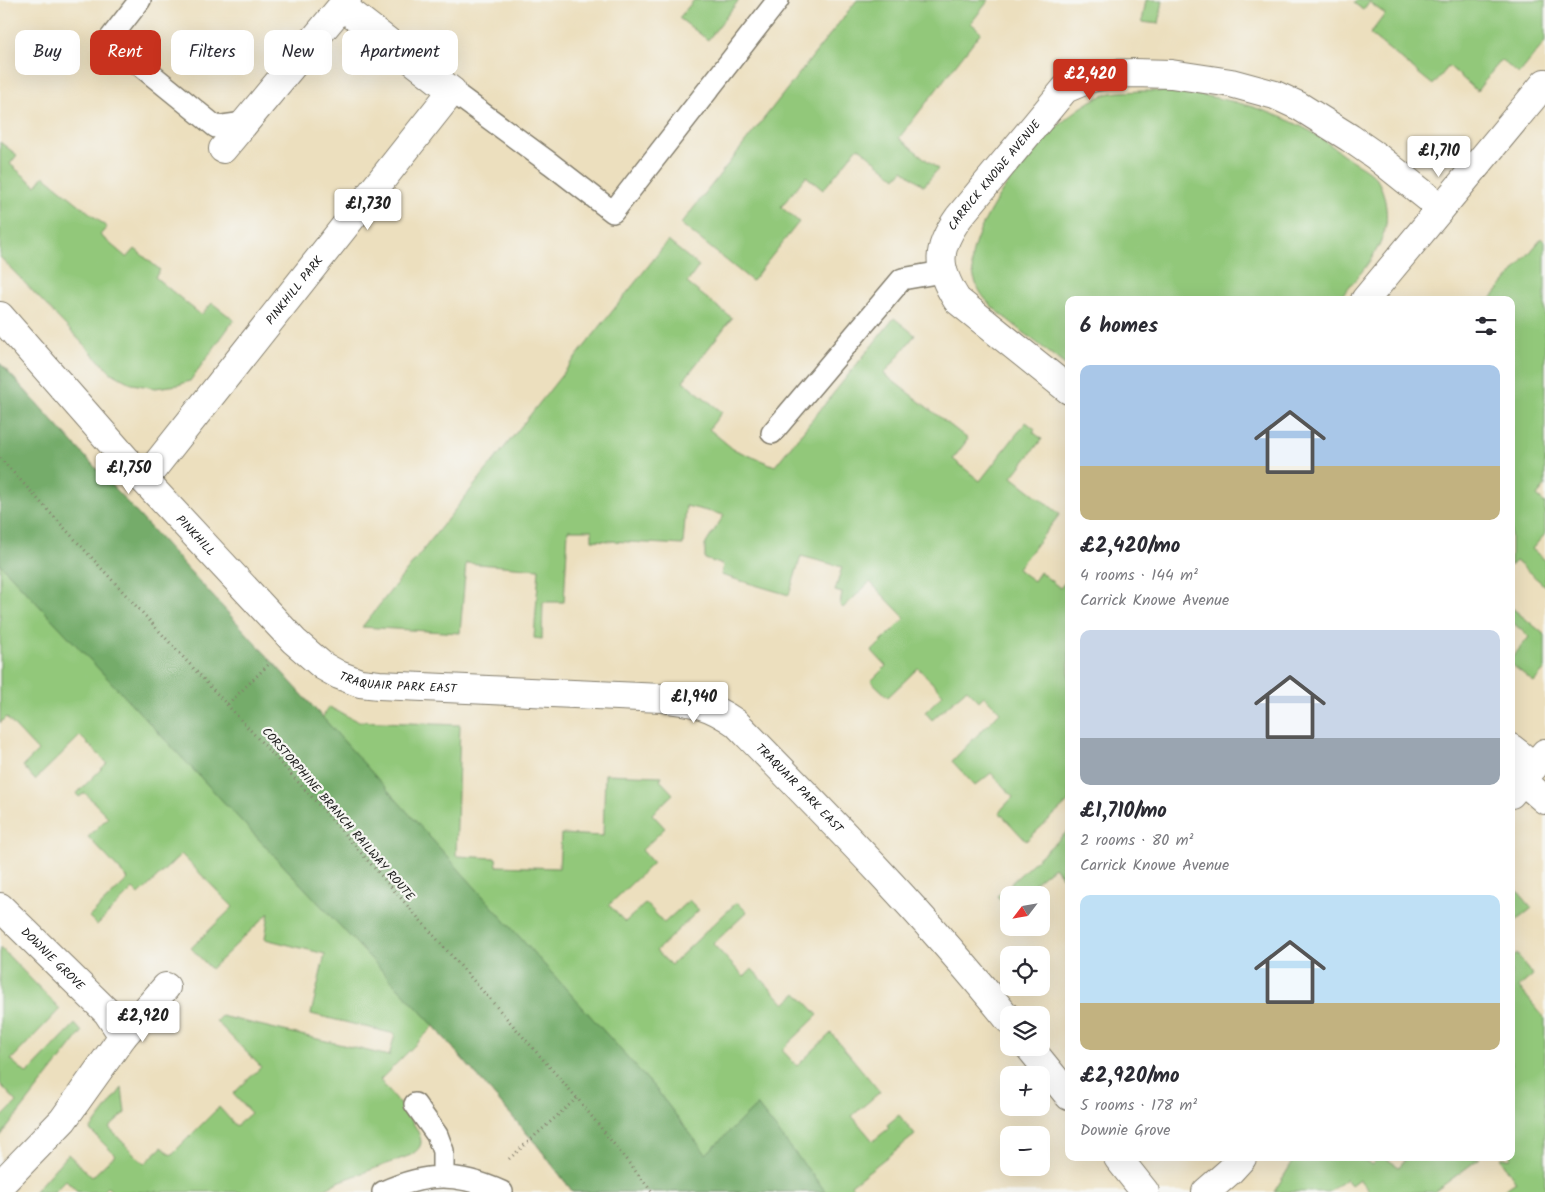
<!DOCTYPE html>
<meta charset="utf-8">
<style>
:root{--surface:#fff;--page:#f7f7f7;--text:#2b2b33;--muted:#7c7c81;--accent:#c8321e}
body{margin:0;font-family:Kalam,sans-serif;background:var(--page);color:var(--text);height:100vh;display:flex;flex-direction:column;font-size:19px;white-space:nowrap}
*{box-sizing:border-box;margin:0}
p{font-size:16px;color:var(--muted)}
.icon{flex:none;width:28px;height:28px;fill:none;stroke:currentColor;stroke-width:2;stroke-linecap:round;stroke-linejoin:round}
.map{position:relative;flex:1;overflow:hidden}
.drawer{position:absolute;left:1065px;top:296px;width:450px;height:865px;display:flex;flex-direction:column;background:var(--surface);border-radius:10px;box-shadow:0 5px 20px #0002}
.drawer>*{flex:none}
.guide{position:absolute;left:15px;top:30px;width:475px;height:45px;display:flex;gap:10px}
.needle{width:32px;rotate:239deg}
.tools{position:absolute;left:1000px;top:886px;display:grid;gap:10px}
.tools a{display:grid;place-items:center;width:50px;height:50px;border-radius:10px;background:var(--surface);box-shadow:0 5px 20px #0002;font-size:25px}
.price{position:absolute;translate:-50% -42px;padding:0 11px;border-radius:5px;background:#fff;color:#222;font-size:16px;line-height:32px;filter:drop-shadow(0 1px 2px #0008)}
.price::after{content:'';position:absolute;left:50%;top:30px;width:15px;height:11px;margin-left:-8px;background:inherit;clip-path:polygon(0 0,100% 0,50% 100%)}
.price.current{background:var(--accent);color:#fff}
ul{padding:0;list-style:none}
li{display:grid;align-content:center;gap:10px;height:265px;padding:0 15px}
li span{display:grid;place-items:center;height:155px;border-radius:10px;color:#555}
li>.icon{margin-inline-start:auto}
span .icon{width:90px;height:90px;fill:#fffc;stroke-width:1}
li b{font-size:21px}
h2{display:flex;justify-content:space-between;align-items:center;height:60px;padding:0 15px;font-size:21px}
.chip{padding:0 18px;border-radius:10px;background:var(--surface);box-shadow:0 5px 20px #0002;font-size:18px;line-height:45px}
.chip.current{background:var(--accent);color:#fff}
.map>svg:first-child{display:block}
.green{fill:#92c87a;stroke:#57724b}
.forest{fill:#75ac6a;stroke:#486443}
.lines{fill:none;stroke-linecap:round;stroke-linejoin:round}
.service-casing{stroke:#847e6d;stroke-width:24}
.minor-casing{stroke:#847e6d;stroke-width:30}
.path{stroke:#847e6d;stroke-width:3;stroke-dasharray:1 4;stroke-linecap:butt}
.service{stroke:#fff;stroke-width:21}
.minor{stroke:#fff;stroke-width:28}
.labels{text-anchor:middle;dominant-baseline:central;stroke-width:4.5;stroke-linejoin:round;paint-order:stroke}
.street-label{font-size:12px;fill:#1c1c1c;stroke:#f6f6f2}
</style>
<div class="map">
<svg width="1545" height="1192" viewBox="0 0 1545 1192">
<rect width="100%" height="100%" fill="#f6f6f2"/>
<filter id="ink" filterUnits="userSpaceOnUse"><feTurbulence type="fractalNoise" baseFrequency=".02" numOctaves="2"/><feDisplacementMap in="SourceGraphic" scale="10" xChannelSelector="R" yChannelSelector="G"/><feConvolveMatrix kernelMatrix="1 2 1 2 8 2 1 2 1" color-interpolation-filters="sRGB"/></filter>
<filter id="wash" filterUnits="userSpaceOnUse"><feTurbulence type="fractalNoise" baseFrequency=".0096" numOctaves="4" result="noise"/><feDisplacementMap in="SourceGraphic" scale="20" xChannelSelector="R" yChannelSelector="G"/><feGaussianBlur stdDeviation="1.12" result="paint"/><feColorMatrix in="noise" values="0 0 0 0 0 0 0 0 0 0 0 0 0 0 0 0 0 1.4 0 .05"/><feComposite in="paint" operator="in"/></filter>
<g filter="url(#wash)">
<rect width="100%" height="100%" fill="#ecdfbe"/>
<path class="green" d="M694 0H739L708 40 679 18Z
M857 0H989L971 23 981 32 899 138 938 169 924 186 903 170 896 178 858 147 823 190 806 176 781 207 799 222 752 281 681 224Z
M1146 0H1163L1159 24 1142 22Z
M1356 0H1545V42L1519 74 1501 60 1477 91 1449 66 1433 85 1370 34 1385 14 1369 2 1363 10 1354 3Z
M1142 91C1200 91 1259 103 1310 131 1322 138 1333 147 1344 155 1353 162 1367 168 1375 177 1384 187 1388 211 1386 224 1380 255 1357 277 1338 300H1069V368C1052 355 1035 341 1018 328 1004 316 987 306 978 288 973 278 970 263 973 251 985 201 1055 114 1104 95 1115 91 1130 92 1142 91Z
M0 142 17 155 10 164 36 186 44 176 107 227 100 235 127 258 135 249 160 270 155 277 201 315 212 303 234 320 190 381 178 385 155 388 132 384 110 372 0 257Z
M1542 238 1545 241V486L1537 496 1545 503V534L1532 549 1545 560V586L1516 561 1511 566V300H1490Z
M668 241 699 266 687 283 732 318 683 381 722 412 709 429 733 449 775 466 894 318 915 335 884 374 968 439 953 459 980 481 1026 422 1035 429 1033 432 1042 439 1012 477 1060 514 1017 569 1034 581 1040 572 1060 588 1069 578V801L1026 841 999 812 1013 797 991 773 975 786 952 761 1000 712 984 696 979 701 967 689 932 720 925 712 943 694 918 668 888 697 871 681 886 666 872 651 905 618 870 582 843 608 840 605 842 593 835 591 842 567 801 556 789 595 721 575 723 565 705 559V545L724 515 686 506 683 545 592 540V530H568L564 602H543L542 639 534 638 539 569 466 563 460 633 362 627Z
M0 363 322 718 329 707 357 721 460 725 456 856 496 858 497 866 559 868 561 834 603 836 605 774 662 776 660 780 673 794 652 814 665 828 642 850 653 863 609 905 625 922 646 903 664 923 689 900 699 910 656 951 671 965 737 902 747 912 713 944 744 977 752 969 785 1004 797 993 818 1015 782 1050 797 1066 831 1033 880 1092 852 1116 873 1141 889 1128 887 1125 899 1115 915 1135 851 1185 856 1192H573L537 1145 434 1026 380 1080C389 1092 422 1128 421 1143 420 1149 415 1152 411 1155L338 1182 318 1192H113L107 1187 102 1192H78L66 1180 54 1192H34L68 1154 92 1177 115 1155 90 1130 122 1088 125 1113 109 1128 144 1164 162 1147 171 1155 219 1107 236 1126 251 1113 233 1094 261 1067 216 1021 221 1016 389 1056 395 1034 311 1014 325 954 265 939 269 913 211 969 191 948 233 907 181 854 139 895 133 889 97 925 89 917 128 879 88 837 108 817 85 793 79 797 76 794 107 763 80 736 35 780 23 766 38 751 6 717 0 723Z
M1511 607 1545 635V669L1534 682 1511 664V659L1529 637 1511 621Z
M1069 830V885L1054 867 1020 895H1009V904L1006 907 997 896Z
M1511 883 1532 908 1511 925Z
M0 947 60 1009 11 1060 27 1074 75 1024 82 1032 0 1137V1119L17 1102 0 1084Z
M1517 954 1533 975 1519 987 1545 1019V1192H1501L1516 1182 1500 1158H1511V959Z
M1295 1158H1361L1372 1165 1377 1158H1385L1399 1167 1406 1158H1480L1434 1192H1370L1359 1179 1351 1185 1346 1179 1329 1192H1274Z"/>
<path class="forest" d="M0 363 272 661 655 1088 706 1154 757 1105 826 1192H573L537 1145 434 1026 0 564Z"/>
</g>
<g filter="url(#ink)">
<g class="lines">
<defs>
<path id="service" d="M140 0 109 40 216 127 244 123
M452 91 551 164 613 212 778 0
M772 433 902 279 942 272
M415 1104 437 1135 443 1151V1177
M383 1192C427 1172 458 1172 502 1192"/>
<g id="minor">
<path d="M223 149 347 0"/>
<path d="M1365 300 1545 83"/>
<path id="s1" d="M0 316 144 480 294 641 323 666 339 675 360 683 379 685 662 698C694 702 709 704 736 723 830 819 925 915 1009 1020"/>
<path id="s2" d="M1069 390 957 300C936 267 936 249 959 217L1065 89 1091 78 1112 74 1134 73 1171 74 1231 83 1275 95 1299 106 1350 138 1376 156 1441 208"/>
<path id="s3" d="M144 480 452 91 342 6"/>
<path d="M1511 748 1534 766"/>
<path d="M1522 780 1545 800"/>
<path d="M1511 794 1545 753"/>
<path id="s4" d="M0 907 107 1012 123 1036 63 1120 0 1185"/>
<path d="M123 1036 166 987"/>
<path d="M1030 1048 1069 1096"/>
<path d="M1118 1158 1145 1192"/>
<path d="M1206 1192 1230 1171 1242 1158"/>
</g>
</defs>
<use href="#service" class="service-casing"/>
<use href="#minor" class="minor-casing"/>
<path class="path" d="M0 458 310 795 577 1098 652 1192
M228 704 268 665
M509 1159 577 1098"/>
<use href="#service" class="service"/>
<use href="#minor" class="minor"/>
</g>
</g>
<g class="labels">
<g class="street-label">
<text stroke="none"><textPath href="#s2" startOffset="289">CARRICK KNOWE AVENUE</textPath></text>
<text stroke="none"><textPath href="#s3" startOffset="242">PINKHILL PARK</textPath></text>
<text stroke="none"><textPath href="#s1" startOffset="294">PINKHILL</textPath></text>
<text stroke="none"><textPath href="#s1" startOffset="555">TRAQUAIR PARK EAST</textPath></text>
<text stroke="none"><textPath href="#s1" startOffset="990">TRAQUAIR PARK EAST</textPath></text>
<text transform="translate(338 814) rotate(49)">CORSTORPHINE BRANCH RAILWAY ROUTE</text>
<text stroke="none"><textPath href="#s4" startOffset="74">DOWNIE GROVE</textPath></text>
</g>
</g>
</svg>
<div class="tools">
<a><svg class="needle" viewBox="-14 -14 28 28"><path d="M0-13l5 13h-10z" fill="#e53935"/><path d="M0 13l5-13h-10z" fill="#7c7c81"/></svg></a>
<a><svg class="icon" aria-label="locate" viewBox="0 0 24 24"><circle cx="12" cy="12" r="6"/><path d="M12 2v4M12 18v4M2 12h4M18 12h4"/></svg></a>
<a><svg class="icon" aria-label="layers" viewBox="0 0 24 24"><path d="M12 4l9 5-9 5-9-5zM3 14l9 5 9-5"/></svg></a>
<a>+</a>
<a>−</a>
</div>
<b class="price current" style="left:1090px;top:101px">£2,420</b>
<b class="price" style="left:1439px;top:178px">£1,710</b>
<b class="price" style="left:368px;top:231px">£1,730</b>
<b class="price" style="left:129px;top:495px">£1,750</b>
<b class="price" style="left:694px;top:724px">£1,940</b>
<b class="price" style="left:143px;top:1043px">£2,920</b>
<div class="guide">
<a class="chip">Buy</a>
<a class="chip current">Rent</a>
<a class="chip">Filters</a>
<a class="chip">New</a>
<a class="chip">Apartment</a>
</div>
<section class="drawer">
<h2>6 homes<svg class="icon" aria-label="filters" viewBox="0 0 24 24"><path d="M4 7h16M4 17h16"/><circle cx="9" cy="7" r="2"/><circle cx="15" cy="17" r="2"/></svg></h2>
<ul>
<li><span style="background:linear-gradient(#a9c7e8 65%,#c2b280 0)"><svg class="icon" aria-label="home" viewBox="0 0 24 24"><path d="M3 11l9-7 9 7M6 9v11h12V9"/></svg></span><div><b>£2,420/mo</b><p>4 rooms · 144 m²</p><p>Carrick Knowe Avenue</p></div></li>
<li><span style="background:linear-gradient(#c9d6e8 70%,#9aa5b1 0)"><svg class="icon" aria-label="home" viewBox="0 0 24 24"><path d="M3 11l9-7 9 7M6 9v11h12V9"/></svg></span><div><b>£1,710/mo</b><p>2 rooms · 80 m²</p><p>Carrick Knowe Avenue</p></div></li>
<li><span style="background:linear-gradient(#bfe0f5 70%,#c2b280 0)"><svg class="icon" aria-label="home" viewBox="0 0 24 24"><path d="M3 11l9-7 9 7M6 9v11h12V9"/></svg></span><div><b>£2,920/mo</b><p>5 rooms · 178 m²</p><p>Downie Grove</p></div></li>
</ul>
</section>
</div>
